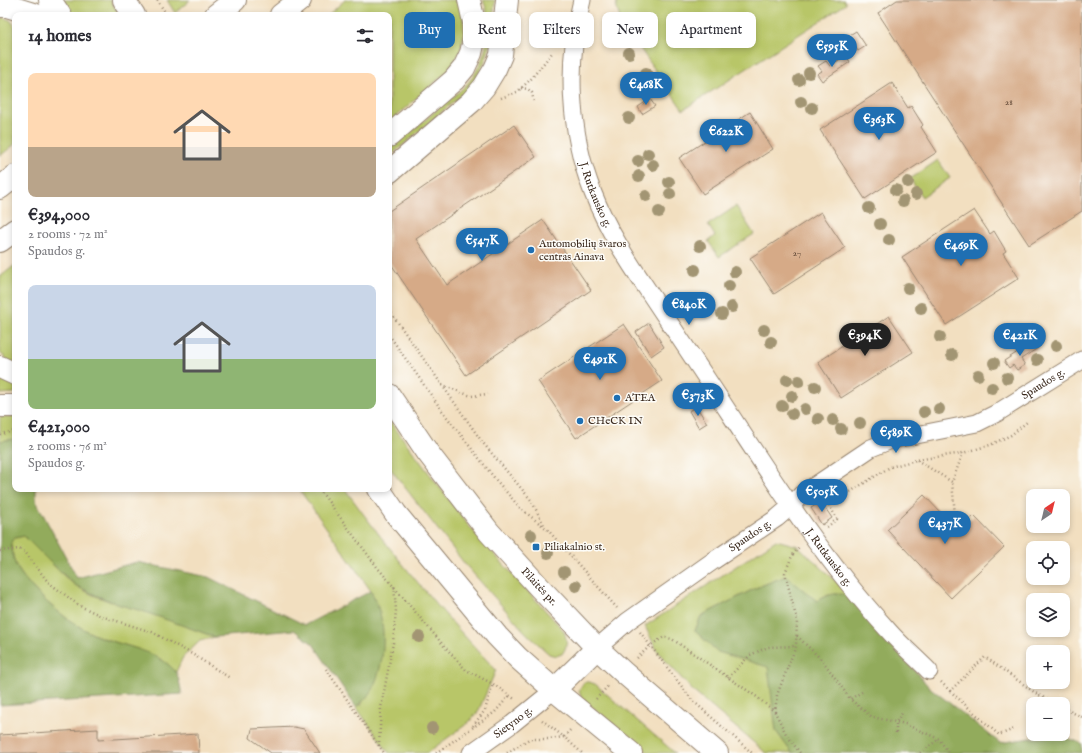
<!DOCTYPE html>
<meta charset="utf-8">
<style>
:root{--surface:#fff;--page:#f2f2f3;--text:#2b2b33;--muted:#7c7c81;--accent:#1f6fb2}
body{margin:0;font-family:"IM FELL English",serif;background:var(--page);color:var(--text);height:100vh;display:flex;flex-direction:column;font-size:15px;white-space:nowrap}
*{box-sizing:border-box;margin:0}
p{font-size:13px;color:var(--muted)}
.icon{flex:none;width:22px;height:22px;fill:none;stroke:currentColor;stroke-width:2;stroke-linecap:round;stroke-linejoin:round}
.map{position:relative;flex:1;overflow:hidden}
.side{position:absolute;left:12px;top:12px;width:380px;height:480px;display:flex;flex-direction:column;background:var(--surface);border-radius:8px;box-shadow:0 2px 6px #0003}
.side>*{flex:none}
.hud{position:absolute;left:404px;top:12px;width:380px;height:36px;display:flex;gap:8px}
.needle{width:26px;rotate:35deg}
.buttons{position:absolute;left:1026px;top:489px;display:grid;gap:8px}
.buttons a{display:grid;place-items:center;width:44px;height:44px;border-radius:8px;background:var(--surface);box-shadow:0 2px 6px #0003;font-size:20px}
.price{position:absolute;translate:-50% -34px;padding:0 9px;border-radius:14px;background:var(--accent);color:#fff;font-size:13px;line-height:26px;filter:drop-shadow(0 1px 2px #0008)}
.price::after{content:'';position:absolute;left:50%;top:24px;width:12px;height:9px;margin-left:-6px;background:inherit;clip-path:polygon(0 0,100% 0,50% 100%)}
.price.current{background:#222;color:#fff}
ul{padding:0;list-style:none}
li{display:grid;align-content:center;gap:8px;height:212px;padding:0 16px}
li span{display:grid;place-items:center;height:124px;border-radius:8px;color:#555}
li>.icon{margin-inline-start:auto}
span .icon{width:72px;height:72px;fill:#fffc;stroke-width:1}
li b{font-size:17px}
h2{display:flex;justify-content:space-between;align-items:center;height:48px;padding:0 16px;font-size:17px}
.pill{padding:0 14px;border-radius:8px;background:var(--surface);box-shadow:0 2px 6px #0003;font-size:14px;line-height:36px}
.pill.current{background:var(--accent);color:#fff}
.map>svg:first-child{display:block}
.green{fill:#b8c668;stroke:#7a7843}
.forest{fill:#92ab5c;stroke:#666a3d}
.building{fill:#d6aa87}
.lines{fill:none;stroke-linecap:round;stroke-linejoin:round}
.street-casing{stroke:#96846f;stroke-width:19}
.primary-casing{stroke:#96846f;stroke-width:24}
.highway-casing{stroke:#96846f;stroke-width:24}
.path{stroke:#96846f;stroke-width:2.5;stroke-dasharray:1 3;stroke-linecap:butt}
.street{stroke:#fff;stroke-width:17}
.primary{stroke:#fff;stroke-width:22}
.highway{stroke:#fff;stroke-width:22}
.tree{fill:#a29573}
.poi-dot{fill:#1f6fb2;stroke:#fdfcf7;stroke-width:1.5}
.labels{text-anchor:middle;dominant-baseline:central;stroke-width:3;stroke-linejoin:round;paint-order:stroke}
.number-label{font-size:9px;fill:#624a38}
.street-label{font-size:11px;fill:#3b2a1e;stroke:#fdfcf7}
.poi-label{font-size:11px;fill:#3b2a1e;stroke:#fdfcf7;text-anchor:start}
</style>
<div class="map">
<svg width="1082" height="753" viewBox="0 0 1082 753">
<rect width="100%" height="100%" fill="#fdfcf7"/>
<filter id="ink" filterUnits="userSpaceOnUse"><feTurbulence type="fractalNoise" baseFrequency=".025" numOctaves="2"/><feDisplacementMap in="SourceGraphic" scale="8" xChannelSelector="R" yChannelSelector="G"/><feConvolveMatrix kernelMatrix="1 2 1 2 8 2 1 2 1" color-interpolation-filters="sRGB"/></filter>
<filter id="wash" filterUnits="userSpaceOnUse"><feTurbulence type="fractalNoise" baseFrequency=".012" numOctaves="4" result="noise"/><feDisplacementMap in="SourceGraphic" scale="16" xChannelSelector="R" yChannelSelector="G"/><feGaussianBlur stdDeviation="0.9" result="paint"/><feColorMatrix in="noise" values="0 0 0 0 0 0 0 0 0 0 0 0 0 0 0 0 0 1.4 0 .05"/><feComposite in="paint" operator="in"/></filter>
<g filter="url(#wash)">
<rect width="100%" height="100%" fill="#f2dfc0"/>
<path class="green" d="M63 0H110L120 15H73Z
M167 0H190L175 13Z
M345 0H459L463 14 464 35 460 53 448 71 389 122V15H328Z
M483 0H495C491 41 493 59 465 92L389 157V150C406 136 424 121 441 106 449 100 457 94 465 86 485 66 495 27 483 0Z
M618 0H844L846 4 683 110 621 21 616 6Z
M0 17 10 20 15 26V144L0 156Z
M938 160 950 178 922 197 910 179Z
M736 206 754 234 719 257 708 241 715 236 708 225Z
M15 265V363L8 360 0 353V277Z
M0 379 11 384 15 385V393L0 394Z
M15 416V439L0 441V417Z
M389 420 468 525 564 631C567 640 568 646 562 654L556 656 549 654 525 632 464 563 389 467Z
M299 489H345C391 553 442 613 496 670L478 712 468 723 427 753H389L356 707 362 704 380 614 371 591Z
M24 536C42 551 56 571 75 585 95 599 120 604 143 611 168 619 191 628 215 637L200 641 183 657 176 672C171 668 167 663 162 660 141 648 116 644 93 634 68 623 32 592 18 569 13 562 12 550 11 542L15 538Z
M776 540 798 546 852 596 828 595 817 602 786 576 758 587 701 616 695 631 718 652 769 651 776 731 792 753H766L694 692 657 651 645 626Z
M584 682H589L595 684 675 753H649L582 699 579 690Z"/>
<path class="forest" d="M15 439V489H36V501L77 578 137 562 208 577 305 625 371 591C374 598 378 606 380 614 388 641 382 691 356 707L313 644 294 630 215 637 142 611 120 605 95 595 75 585 49 561 24 536 15 538 11 542C12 550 13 562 18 569 32 592 67 622 93 634 118 646 155 648 175 671 179 676 180 687 182 694L0 705V441Z
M786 576 817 601C832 593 835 592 852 596L928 686 1000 743C1025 739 1059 731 1082 744V753H792L776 731 768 667 718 652 695 631 701 616 758 587Z"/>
<g id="blocks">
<path class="building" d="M897 0H1082V211L1029 245 878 13Z
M856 31 866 46 858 51 848 36Z
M846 55 850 62 822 81 817 74 822 71 818 66 826 61 830 66Z
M892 83 908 108 911 106 923 125 921 127 937 152 865 199 820 130Z
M650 99 655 106 642 114 638 107Z
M750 112 773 149 703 194 679 158Z
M514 125 536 157 416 239 447 285 543 220 591 290 466 375 389 261V211Z
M974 210 990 234 994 231 1006 251 1003 253 1019 278 946 325 902 257Z
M821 212 845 248 774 294 750 258Z
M889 316 913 352 841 398 818 362Z
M649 323 664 347 651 356 636 332Z
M624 324 662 381 576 438 538 381Z
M1033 342 1038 348 1021 359 1025 365 1017 370 1013 365 1009 368 1004 361Z
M696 406 707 423 699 428 689 411Z
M924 495 958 531 974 516 1004 547 951 598 887 530Z
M821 502 832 518 822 525 811 508Z
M294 727 304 729 320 753H271L250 738 252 729Z
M98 729V740L198 734 199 753H0V735Z"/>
</g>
</g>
<g filter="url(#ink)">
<use href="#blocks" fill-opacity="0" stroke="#96846f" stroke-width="1"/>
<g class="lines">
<defs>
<g id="street">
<path id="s1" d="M582 0C566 63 569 132 593 193 607 229 628 261 649 292 665 316 681 340 697 364 757 454 814 549 887 629 900 644 915 657 929 671"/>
<path id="s2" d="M597 648 628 621 713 561 777 518 791 506 801 495 871 448 891 440 977 423 997 413 1082 360"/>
<path id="s3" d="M471 753 512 724 554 690"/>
</g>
<g id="primary">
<path d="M50 0 60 15"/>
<path d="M124 0 134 15"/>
<path id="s4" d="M389 395 428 453 489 532 540 588 597 648 623 672 717 753"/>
<path d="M379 489 396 514 497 636 518 658 554 690 631 753"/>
<path d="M554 690 597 648"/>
</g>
<path id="highway" d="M0 6H7L36 15
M216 15 235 0
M281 15 300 0
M389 136 454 80 464 68 471 53 474 40V22L469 0
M389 172 471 102 484 87 495 69 501 55 507 0
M0 188 15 176
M0 241 15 230
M0 367 15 374
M0 406H15"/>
</defs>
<use href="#street" class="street-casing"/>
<use href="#primary" class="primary-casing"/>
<use href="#highway" class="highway-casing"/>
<path class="path" d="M157 0 167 15
M521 88 528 89 532 93 534 103
M501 98 517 92 531 79 552 53
M389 310 483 443 531 500 545 527
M389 335 443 412 496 480 521 509 547 529 617 608
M442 385 471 396 488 394
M0 434 15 431
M917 460 952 482 963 453
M319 489 377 567 445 647 466 670 493 684 516 700
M825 499 829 505 890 467 916 460 963 453 990 445 1011 435 1027 422
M950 523 955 515 952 482
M827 527 837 519 829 505
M0 551 19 549 25 552 48 582 80 606 104 617 152 632 192 654 230 678
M640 632 692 700 752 753
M797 636 823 661 850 699
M637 658 651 645 664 637 672 639 757 697 775 712 786 734 800 753
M326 669 384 753
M728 678 750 655 768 647 796 646
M941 682 950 691 985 657 1037 694 1056 704
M950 691 999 735 1014 729
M862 692 850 699 872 717 896 722 903 712
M596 699 609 685
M1063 708 1082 717
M775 712 777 695 796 646 797 621 785 573 792 556 799 547
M542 720 564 737 571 729
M473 726 485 710 493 684
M896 733V722L905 724 939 739 949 753
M379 746 381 708 393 643 396 610 394 586
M436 753 495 712 509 696
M507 753 529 739H548L564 737 582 753
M920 753 939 739"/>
<use href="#street" class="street"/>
<use href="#primary" class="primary"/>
<use href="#highway" class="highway"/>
</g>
<g class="tree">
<circle cx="629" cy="53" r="6"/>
<circle cx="646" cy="73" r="6"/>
<circle cx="809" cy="73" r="6"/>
<circle cx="799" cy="80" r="6"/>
<circle cx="639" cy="90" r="6"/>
<circle cx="801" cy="102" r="6"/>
<circle cx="812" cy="108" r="6"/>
<circle cx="629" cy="118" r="6"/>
<circle cx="648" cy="154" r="6"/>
<circle cx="638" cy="161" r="6"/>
<circle cx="653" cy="165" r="6"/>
<circle cx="639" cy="176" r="6"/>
<circle cx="669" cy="182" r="6"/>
<circle cx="908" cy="182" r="6"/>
<circle cx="896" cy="190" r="6"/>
<circle cx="670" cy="194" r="6"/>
<circle cx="916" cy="194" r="6"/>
<circle cx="646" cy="196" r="6"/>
<circle cx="903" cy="201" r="6"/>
<circle cx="869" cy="208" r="6"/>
<circle cx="659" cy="212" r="6"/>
<circle cx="880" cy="224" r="6"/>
<circle cx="889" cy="240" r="6"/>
<circle cx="700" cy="246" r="6"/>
<circle cx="695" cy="270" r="6"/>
<circle cx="735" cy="272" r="6"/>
<circle cx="729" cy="286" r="6"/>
<circle cx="908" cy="288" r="6"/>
<circle cx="732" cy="307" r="6"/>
<circle cx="921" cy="308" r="6"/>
<circle cx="722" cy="314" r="6"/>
<circle cx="764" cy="330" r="6"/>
<circle cx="940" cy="337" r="6"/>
<circle cx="771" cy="342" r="6"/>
<circle cx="1056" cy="346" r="6"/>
<circle cx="952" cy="355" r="6"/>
<circle cx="1037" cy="360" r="6"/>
<circle cx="994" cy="363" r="6"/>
<circle cx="978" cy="375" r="6"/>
<circle cx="1007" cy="378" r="6"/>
<circle cx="787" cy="380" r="6"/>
<circle cx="799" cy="381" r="6"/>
<circle cx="815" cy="387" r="6"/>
<circle cx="992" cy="388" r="6"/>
<circle cx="792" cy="396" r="6"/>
<circle cx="782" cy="406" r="6"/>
<circle cx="805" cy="409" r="6"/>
<circle cx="939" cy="409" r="6"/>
<circle cx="924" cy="412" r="6"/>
<circle cx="792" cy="414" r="6"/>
<circle cx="818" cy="419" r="6"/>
<circle cx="833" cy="420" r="6"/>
<circle cx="860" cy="423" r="6"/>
<circle cx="841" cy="429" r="6"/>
<circle cx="531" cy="535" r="6"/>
<circle cx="548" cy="553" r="6"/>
<circle cx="564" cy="572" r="6"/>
<circle cx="576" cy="586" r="6"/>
<circle cx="419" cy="637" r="6"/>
<circle cx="432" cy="728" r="6"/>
</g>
</g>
<g class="poi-dot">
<circle cx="531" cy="250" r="4"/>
<circle cx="617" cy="398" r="4"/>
<circle cx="580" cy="421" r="4"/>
<rect x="532" y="543" width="8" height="8" rx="2"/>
</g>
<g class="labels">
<g class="number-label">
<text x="1009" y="102">28</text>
<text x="797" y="253">27</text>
</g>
<g class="street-label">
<text stroke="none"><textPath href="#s1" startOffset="199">J. Rutkausko g.</textPath></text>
<text stroke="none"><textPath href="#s2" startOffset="526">Spaudos g.</textPath></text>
<text stroke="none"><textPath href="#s2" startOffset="190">Spaudos g.</textPath></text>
<text stroke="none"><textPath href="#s1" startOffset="631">J. Rutkausko g.</textPath></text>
<text stroke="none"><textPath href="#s4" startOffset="244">Pilaitės pr.</textPath></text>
<text stroke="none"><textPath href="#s3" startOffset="52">Sietyno g.</textPath></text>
</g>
<g class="poi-label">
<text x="539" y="244">Automobilių švaros<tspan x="539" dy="13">centras Ainava</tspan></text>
<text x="625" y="398">ATEA</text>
<text x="588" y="421">CHeCK IN</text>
<text x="544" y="547">Piliakalnio st.</text>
</g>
</g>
</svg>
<div class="buttons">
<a><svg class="needle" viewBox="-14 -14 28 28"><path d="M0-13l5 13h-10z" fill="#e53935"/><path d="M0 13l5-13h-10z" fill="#7c7c81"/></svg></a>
<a><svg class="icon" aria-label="locate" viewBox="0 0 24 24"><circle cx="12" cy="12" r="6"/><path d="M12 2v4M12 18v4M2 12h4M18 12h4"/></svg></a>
<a><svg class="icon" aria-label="layers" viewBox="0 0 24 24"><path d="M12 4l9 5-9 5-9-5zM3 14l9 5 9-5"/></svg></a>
<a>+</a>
<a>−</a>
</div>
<b class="price" style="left:832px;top:68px">€595K</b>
<b class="price" style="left:646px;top:106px">€468K</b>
<b class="price" style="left:879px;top:141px">€363K</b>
<b class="price" style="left:726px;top:153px">€622K</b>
<b class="price" style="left:482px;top:262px">€547K</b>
<b class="price" style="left:961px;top:267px">€469K</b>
<b class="price" style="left:689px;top:326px">€840K</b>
<b class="price current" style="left:865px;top:357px">€394K</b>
<b class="price" style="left:1020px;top:357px">€421K</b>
<b class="price" style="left:600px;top:381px">€491K</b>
<b class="price" style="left:698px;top:417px">€373K</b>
<b class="price" style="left:896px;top:454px">€589K</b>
<b class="price" style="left:822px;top:513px">€505K</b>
<b class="price" style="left:945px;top:545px">€437K</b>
<div class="hud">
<a class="pill current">Buy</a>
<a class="pill">Rent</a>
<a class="pill">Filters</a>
<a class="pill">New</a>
<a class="pill">Apartment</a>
</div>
<section class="side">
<h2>14 homes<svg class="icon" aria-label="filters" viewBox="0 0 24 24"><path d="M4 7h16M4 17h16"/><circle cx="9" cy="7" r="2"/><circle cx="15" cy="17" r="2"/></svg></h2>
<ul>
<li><span style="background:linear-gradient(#ffd9b3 60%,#b9a48a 0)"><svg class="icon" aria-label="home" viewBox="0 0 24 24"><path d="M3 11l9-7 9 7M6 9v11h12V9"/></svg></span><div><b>€394,000</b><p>2 rooms · 72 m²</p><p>Spaudos g.</p></div></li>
<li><span style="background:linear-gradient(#c9d6e8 60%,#8fb573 0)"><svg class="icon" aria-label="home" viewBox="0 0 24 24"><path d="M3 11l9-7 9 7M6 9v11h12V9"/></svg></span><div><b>€421,000</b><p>2 rooms · 76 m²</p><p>Spaudos g.</p></div></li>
</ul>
</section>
</div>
